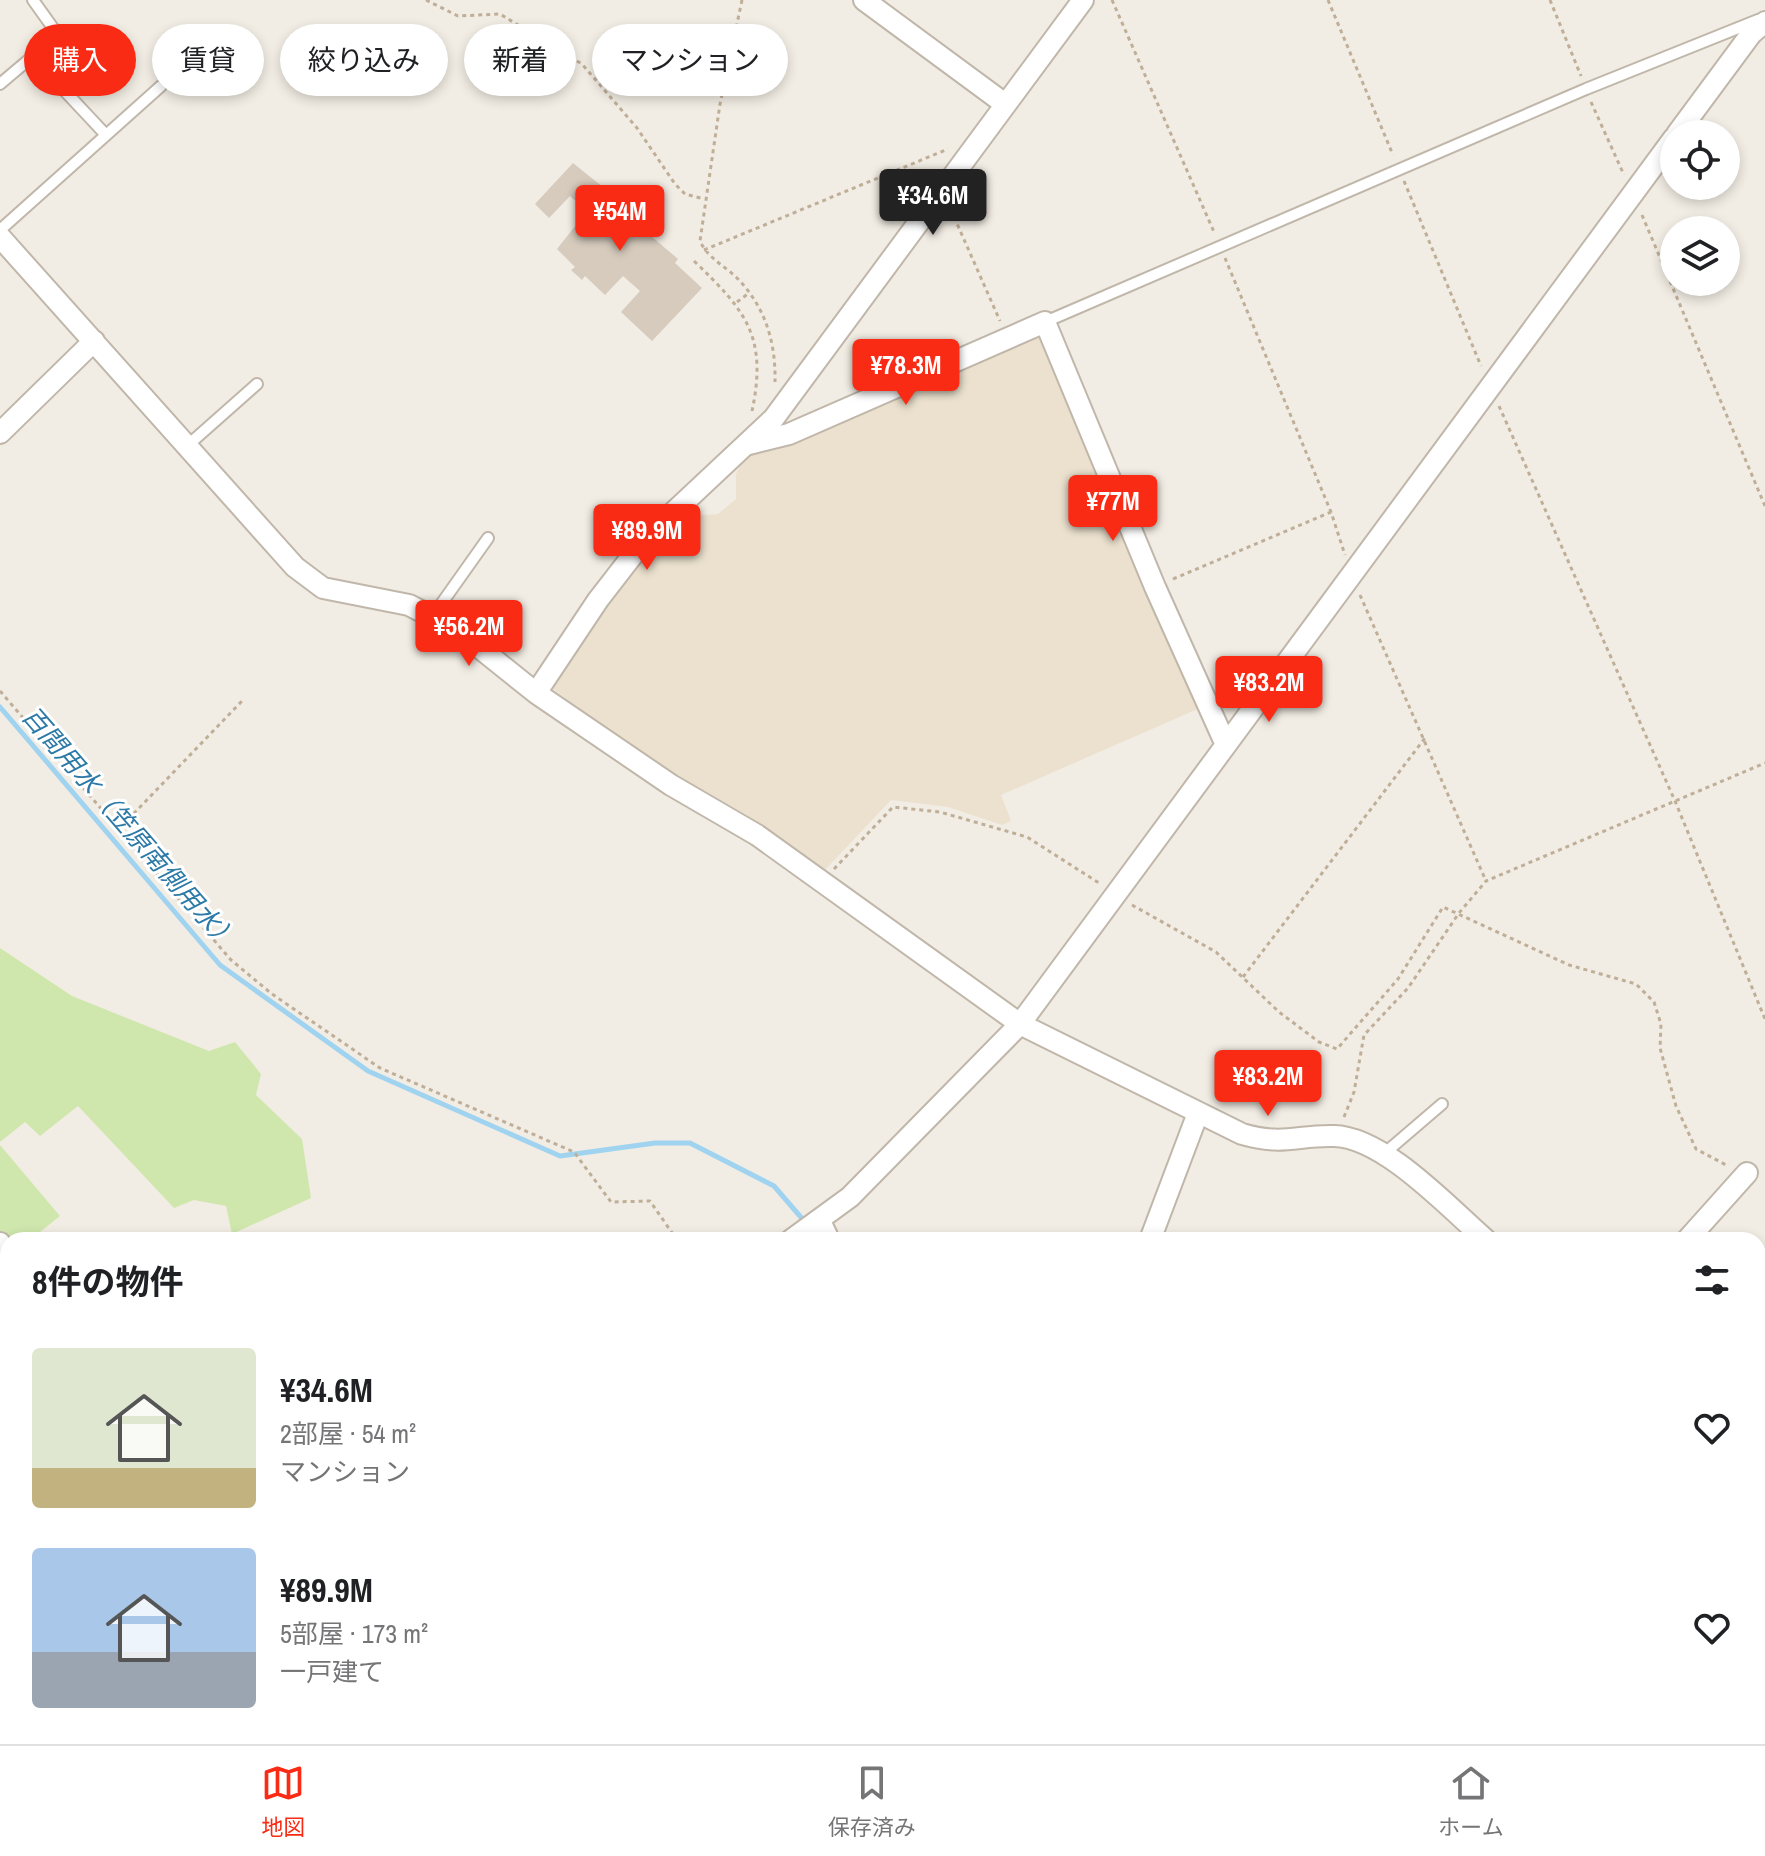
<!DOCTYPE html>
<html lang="ja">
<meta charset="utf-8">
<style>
:root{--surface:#fff;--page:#f6f6f6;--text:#202124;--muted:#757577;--line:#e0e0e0;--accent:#f92b14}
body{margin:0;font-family:"Archivo Narrow","Noto Sans JP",sans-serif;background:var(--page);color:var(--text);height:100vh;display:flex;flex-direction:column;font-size:30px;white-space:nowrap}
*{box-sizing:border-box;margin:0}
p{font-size:26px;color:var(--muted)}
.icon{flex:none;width:44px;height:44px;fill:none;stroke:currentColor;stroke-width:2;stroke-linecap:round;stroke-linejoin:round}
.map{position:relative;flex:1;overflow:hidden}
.panel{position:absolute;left:0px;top:1232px;width:1766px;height:512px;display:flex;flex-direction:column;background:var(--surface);border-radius:24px 24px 0 0;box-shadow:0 4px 12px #0003}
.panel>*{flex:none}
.guide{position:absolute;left:24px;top:24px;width:800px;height:72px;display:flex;gap:16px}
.buttons{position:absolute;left:1660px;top:120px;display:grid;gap:16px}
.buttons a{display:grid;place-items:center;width:80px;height:80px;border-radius:50%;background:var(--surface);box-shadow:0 4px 12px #0003;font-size:40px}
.price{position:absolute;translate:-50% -68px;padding:0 18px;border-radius:8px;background:var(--accent);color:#fff;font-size:26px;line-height:52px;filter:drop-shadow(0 2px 4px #0008)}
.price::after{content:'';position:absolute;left:50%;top:48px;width:24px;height:18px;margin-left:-12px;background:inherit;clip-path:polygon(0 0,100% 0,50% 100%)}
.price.active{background:#222;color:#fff}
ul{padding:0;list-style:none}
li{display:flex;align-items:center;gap:24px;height:200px;padding:0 32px}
li span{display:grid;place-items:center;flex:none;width:224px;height:160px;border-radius:8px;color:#555}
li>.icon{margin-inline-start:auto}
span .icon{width:96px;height:96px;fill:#fffc;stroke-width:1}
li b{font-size:34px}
h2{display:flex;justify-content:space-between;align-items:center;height:96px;padding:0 32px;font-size:34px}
.chip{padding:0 28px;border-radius:36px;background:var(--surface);box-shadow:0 4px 12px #0003;font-size:28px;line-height:72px}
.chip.active{background:var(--accent);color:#fff}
.tabs{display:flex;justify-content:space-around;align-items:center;height:112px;border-top:2px solid var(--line);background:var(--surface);font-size:22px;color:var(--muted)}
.tabs a{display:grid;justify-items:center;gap:4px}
.tabs .active{color:var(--accent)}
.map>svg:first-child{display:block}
.education{fill:#ebe1ce}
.green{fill:#cfe7ad}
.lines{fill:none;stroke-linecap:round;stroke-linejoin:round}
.stream{stroke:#a0d3ef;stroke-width:5}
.building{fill:#d6cbbd}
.lane-casing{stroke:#c0b7aa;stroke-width:14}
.street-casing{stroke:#c0b7aa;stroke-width:24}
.path{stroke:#bfaf98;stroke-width:3;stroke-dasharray:4 4;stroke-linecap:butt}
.lane{stroke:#fff;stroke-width:10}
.street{stroke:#fff;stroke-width:20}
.labels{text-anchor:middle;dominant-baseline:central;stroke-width:6;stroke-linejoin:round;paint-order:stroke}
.water-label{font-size:26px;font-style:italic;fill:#2d7aa7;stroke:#fff}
</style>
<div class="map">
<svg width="1765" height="1744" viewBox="0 0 1765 1744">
<rect width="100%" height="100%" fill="#f2ede4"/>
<path class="education" d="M1040 331 1200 708 1001 795 1011 821 1002 825 948 807 891 800 823 872 747 815 657 764 550 687 652 542 680 517 718 514 736 499V474L746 455Z"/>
<path class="green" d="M0 948 72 996 209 1051 235 1042 261 1074 256 1095 302 1139 311 1198 232 1234 226 1206 194 1200 174 1208 78 1106 40 1136 25 1122 0 1142Z
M0 1145 60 1216 30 1240H8L0 1255Z
M0 1680H8V1736H47L50 1744H0Z"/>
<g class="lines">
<path class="stream" d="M0 707 220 965 368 1071 560 1156 655 1143H690L774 1186 805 1222
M810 1230 818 1240
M1055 1736 1061 1744"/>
</g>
<path class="building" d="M573 163 614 196 610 201 678 259 675 263 702 288 652 341 621 312 640 291 623 276 605 295 585 276 582 280 571 270 575 267 557 249 587 211 570 196 549 218 535 204Z"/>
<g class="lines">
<defs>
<path id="lane" d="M32 56 106 135
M0 84 58 35 33 0
M0 230 161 86
M1045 322 1586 89 1758 20
M187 446 257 384
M432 617 488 538
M1386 1152 1442 1104"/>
<path id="street" d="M864 0 1005 104
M1677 134 1751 34 1765 22
M0 237 295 567 323 588 409 605 456 629 536 693 671 785 757 835 1020 1024 1242 1134C1284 1146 1296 1135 1334 1136 1384 1137 1449 1208 1486 1240
M0 433 94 341
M749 444 789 434 1045 322 1155 587 1226 745
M536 693 598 600 646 538 774 418 1083 0
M820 1221 829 1240
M791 1240 850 1197 1020 1024 1674 138
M1150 1240 1198 1113
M1687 1240 1747 1173
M0 1243 8 1268
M1758 1286 1765 1278
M0 1363 8 1361
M1758 1450 1765 1455
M1758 1494 1765 1489
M0 1598 8 1596
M512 1736 514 1744
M1039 1736 1047 1744
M1226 1736 1235 1744
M970 1744 1005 1736"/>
</defs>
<use href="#lane" class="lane-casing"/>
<use href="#street" class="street-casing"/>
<path class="path" d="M426 0 458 16 500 14 582 64 637 128 675 184 685 194 704 199
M742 0 720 104 700 241C707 257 723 265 736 277 765 306 776 342 775 382
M1112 0 1214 232
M1328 0 1393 155
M1550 0 1581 76
M1591 102 1624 175
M1404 181 1481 366
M951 210 1000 321
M1642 215 1765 506
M704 250 948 149
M1225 258 1331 512 1345 555
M694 261C745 310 768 336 752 411
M737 302 749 293
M1499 406 1675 801 1765 1019
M1173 579 1331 512
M1360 595 1486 881
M0 691 231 960 272 994 380 1068 574 1152 611 1202 650 1201 677 1240
M117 831 242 701
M834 869 893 807 940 812 1027 837 1099 883
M1132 905 1216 952 1279 1012 1319 1042 1337 1049 1398 979 1443 907 1569 965 1636 984 1654 1002 1661 1024 1660 1048 1676 1106 1696 1149 1728 1166
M1243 977 1425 738
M1344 1117 1354 1092 1364 1035 1408 988 1459 913 1486 881 1765 763
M800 1736 801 1744
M1713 1736 1720 1744"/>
<use href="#lane" class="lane"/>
<use href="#street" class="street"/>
</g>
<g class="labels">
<g class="water-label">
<text transform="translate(130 828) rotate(49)">百間用水（笠原南側用水）</text>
</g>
</g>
</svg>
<div class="buttons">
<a><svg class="icon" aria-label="locate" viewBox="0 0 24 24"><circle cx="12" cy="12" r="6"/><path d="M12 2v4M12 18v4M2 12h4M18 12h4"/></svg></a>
<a><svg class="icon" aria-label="layers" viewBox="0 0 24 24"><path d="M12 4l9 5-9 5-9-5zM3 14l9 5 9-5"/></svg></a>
</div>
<b class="price active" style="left:933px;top:237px">¥34.6M</b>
<b class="price" style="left:620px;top:253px">¥54M</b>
<b class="price" style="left:906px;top:407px">¥78.3M</b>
<b class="price" style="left:1113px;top:543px">¥77M</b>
<b class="price" style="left:647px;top:572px">¥89.9M</b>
<b class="price" style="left:469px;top:668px">¥56.2M</b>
<b class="price" style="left:1269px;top:724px">¥83.2M</b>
<b class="price" style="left:1268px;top:1118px">¥83.2M</b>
<div class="guide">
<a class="chip active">購入</a>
<a class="chip">賃貸</a>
<a class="chip">絞り込み</a>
<a class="chip">新着</a>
<a class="chip">マンション</a>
</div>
<section class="panel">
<h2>8件の物件<svg class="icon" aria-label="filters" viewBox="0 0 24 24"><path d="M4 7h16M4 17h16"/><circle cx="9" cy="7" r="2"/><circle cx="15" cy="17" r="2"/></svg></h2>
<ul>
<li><span style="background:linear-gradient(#dfe7d0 75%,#c2b280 0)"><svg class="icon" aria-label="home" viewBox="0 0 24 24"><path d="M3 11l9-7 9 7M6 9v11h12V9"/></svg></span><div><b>¥34.6M</b><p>2部屋 · 54 m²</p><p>マンション</p></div><svg class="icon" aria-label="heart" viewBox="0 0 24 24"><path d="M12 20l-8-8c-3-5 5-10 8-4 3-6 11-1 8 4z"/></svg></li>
<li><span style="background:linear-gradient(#a9c7e8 65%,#9aa5b1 0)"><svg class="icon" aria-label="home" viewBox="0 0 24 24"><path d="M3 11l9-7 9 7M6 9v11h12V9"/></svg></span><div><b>¥89.9M</b><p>5部屋 · 173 m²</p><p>一戸建て</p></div><svg class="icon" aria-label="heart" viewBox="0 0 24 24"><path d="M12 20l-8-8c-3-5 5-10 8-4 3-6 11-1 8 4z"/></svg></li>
</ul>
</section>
</div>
<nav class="tabs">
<a class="active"><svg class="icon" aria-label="map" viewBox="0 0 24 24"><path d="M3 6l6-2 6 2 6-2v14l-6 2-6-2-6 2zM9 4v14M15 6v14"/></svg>地図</a>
<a><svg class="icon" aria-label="saved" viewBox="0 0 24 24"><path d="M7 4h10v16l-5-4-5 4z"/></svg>保存済み</a>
<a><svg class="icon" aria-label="home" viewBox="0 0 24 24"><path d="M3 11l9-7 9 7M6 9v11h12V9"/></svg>ホーム</a>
</nav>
